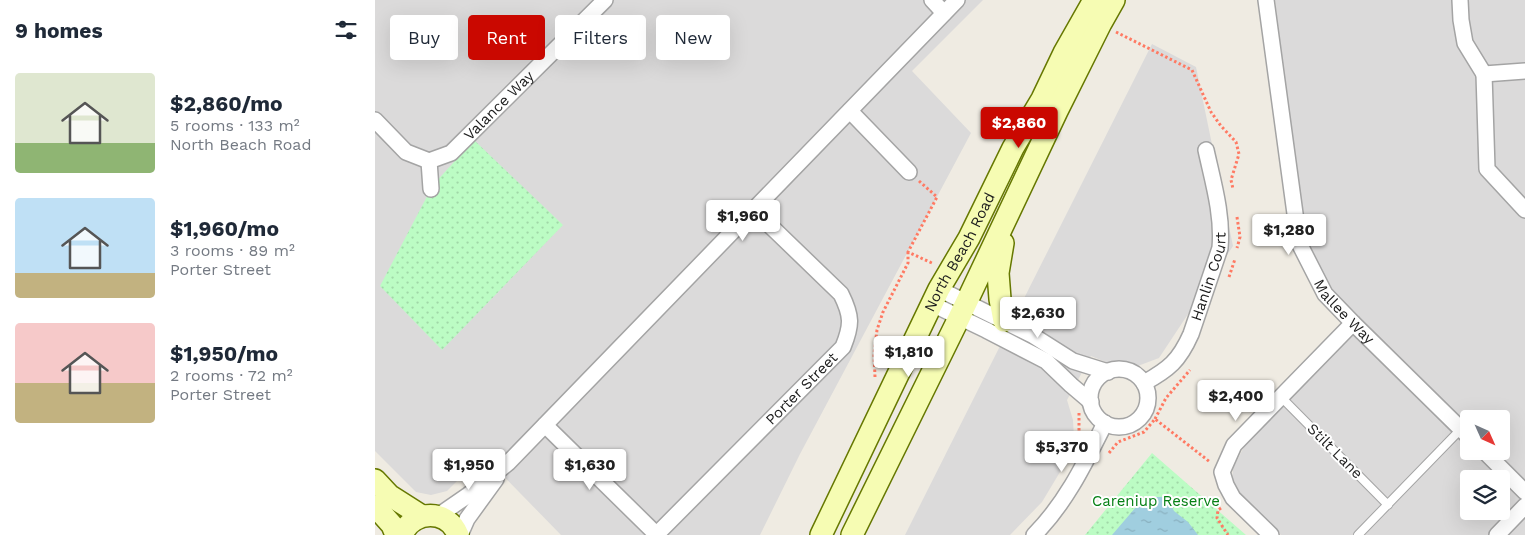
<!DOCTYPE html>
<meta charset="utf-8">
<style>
:root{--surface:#fff;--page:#f6f6f7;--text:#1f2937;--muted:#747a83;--accent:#ca0800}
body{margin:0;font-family:"Work Sans",sans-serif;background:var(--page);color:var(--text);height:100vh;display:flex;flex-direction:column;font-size:19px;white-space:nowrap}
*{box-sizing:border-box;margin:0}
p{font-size:16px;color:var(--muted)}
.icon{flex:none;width:28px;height:28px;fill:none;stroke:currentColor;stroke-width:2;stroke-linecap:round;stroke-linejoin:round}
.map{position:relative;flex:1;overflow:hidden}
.panel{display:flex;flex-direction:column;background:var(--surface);width:375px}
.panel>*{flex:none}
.hud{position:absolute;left:15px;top:15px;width:475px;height:45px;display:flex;gap:10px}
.needle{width:32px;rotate:135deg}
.controls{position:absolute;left:1085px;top:410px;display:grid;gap:10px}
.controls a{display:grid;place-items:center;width:50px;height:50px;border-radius:5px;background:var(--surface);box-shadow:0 5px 20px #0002;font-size:25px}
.price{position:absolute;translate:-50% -42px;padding:0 11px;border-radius:5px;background:#fff;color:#222;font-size:16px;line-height:32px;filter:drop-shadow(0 1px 2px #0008)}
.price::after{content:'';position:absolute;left:50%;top:30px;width:15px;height:11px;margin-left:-8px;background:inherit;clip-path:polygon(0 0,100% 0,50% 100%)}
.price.selected{background:var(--accent);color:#fff}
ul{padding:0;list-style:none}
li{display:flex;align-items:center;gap:15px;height:125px;padding:0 15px}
li span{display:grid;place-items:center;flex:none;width:140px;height:100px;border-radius:5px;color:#555}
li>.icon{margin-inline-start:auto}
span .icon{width:60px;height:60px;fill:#fffc;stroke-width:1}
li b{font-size:21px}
h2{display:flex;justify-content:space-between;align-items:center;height:60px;padding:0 15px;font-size:21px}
.pill{padding:0 18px;border-radius:5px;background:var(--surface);box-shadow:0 5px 20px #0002;font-size:18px;line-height:45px}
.pill.selected{background:var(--accent);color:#fff}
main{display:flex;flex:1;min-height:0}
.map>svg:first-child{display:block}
.residential{fill:#dbdada;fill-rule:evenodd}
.park{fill:url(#park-dots)}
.water{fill:url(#water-ripples)}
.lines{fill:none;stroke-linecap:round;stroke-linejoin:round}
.service-casing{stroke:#a4a4a4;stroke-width:10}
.minor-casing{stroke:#a4a4a4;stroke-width:18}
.secondary-casing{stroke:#667800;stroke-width:24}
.path{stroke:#ff7a63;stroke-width:3;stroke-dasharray:2.5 2.5;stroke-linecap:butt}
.service{stroke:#fff;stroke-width:8}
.minor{stroke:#fff;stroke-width:15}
.secondary{stroke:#f6fcb3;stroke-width:21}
.labels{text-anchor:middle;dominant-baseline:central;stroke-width:4;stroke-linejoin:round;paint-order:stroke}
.street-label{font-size:15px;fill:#1d1d1d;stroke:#fff}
.park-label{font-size:15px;fill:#068015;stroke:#fff}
</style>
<main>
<section class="panel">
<h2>9 homes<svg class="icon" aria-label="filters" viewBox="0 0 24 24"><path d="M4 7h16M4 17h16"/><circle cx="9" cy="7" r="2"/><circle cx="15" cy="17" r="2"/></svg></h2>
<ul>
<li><span style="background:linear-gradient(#dfe7d0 70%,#8fb573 0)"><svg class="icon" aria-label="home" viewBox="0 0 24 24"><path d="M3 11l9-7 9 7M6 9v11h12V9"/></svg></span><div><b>$2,860/mo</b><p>5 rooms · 133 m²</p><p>North Beach Road</p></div></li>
<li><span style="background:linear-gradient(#bfe0f5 75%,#c2b280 0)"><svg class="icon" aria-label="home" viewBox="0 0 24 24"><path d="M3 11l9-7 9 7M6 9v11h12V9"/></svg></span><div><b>$1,960/mo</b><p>3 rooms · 89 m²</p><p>Porter Street</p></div></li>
<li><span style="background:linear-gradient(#f6c9c9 60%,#c2b280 0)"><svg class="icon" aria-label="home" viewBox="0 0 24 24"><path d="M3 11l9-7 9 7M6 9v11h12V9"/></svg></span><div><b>$1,950/mo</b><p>2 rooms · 72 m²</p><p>Porter Street</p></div></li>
</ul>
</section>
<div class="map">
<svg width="1150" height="535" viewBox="0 0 1150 535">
<defs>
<pattern id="park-dots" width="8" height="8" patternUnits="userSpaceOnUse" patternTransform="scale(1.25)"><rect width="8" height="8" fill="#bcfcc4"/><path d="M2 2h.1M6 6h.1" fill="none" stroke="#a1d8a8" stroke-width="1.8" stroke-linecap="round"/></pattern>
<pattern id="water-ripples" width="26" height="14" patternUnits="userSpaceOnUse" patternTransform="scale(1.25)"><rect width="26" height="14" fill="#a0cedf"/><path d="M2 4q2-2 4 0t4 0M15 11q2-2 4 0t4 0" fill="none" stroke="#89b0bf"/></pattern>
</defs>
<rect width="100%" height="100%" fill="#efebe2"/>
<path class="residential" d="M0 0H608L537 71 596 133 425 454 385 535H186L108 455 72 491 56 495 41 492 0 451Z
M900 0H1150V535H906L861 492 857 481 858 468 869 447 988 324 961 296 944 269 928 234ZM1094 419H1126V451H1094ZM1094 479H1126V511H1094Z
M777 44 821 67 858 246 784 358 760 367 733 363 716 356 692 400 698 420 699 440 691 462 667 502 635 535H530Z"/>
<path class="park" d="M99 140 188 225 67 350 5 286 58 185Z
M777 453 871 535H710Z"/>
<path class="water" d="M778 497H792L799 511 813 522 823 535H737L761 507Z"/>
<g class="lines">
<defs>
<path id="service" d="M906 397 1013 505
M983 535 1086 429"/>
<g id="minor">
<path d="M557 0 569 13"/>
<path id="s1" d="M891 0 924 243 950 294 978 323 1094 437"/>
<path d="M1085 0 1086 20 1090 43 1109 74 1150 71"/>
<path d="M1109 74 1112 169 1150 210"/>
<path d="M475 111 534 172"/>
<path id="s2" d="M0 120 31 152 54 161 76 153 230 0"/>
<path d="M54 161 56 189"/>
<path d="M564 289 657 335 698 361 733 372"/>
<path d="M557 304 611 330 671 361 696 385 716 402"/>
<circle cx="744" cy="398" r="29"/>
<path id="s3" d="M769 383C794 369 804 361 816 334L845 248C848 215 838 182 831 150"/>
<path d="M170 425 282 535"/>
<path d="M1109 451 1150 492"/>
<path d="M63 516 92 496 133 463 582 0"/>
<path id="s4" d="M282 534 468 347C477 325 477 316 466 294L379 210"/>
<path d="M85 535 92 519 121 479"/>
<path d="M659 535C691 503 710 463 730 423"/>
<path d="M896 535 858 498 851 485 847 472 859 445 978 323"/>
<path d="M1122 535 1150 506"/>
</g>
<g id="secondary">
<path d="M628 243 623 273 625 299 629 321"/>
<path d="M0 480 14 495 47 516"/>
<path d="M0 506 17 525 21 535"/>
<path d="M27 535C38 509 73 509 83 535"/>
<path id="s5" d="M446 535 564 289 594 238 638 148 667 99 689 53 719 0"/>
<path d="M477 535 584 318 682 111 726 23 739 0"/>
</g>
</defs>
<use href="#service" class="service-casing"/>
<use href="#minor" class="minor-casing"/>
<use href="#secondary" class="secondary-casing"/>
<path class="path" d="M741 32 817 70 836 112 846 126 861 142 864 154 856 180 858 189
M544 181 562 197 533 252 559 264
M862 217 865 237 862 248
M854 277 860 259
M500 377 499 354 502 330 508 312 533 263V252
M704 413V439
M780 419 791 398 815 370
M734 453 743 442 769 432 780 419 835 462
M846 508 843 510 842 518 853 535"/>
<use href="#service" class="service"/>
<use href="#minor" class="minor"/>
<use href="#secondary" class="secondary"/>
</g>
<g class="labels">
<g class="street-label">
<text stroke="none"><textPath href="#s2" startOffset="160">Valance Way</textPath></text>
<text stroke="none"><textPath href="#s5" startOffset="315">North Beach Road</textPath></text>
<text stroke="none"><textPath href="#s3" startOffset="130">Hanlin Court</textPath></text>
<text stroke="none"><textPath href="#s1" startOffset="328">Mallee Way</textPath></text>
<text stroke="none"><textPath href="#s4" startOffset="205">Porter Street</textPath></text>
<text transform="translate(960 451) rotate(45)">Stilt Lane</text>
</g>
<g class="park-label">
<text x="781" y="501">Careniup Reserve</text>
</g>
</g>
</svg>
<div class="controls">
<a><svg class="needle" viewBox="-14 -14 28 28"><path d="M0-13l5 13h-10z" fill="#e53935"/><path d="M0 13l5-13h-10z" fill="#747a83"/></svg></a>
<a><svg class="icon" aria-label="layers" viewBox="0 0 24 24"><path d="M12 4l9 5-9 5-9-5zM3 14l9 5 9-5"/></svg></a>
</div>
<b class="price selected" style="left:644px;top:149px">$2,860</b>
<b class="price" style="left:368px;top:242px">$1,960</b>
<b class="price" style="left:914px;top:256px">$1,280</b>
<b class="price" style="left:663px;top:339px">$2,630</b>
<b class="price" style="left:534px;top:378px">$1,810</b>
<b class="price" style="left:861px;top:422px">$2,400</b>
<b class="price" style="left:687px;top:473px">$5,370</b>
<b class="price" style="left:94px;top:491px">$1,950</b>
<b class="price" style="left:215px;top:491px">$1,630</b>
<div class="hud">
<a class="pill">Buy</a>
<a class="pill selected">Rent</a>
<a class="pill">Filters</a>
<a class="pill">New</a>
</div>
</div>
</main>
